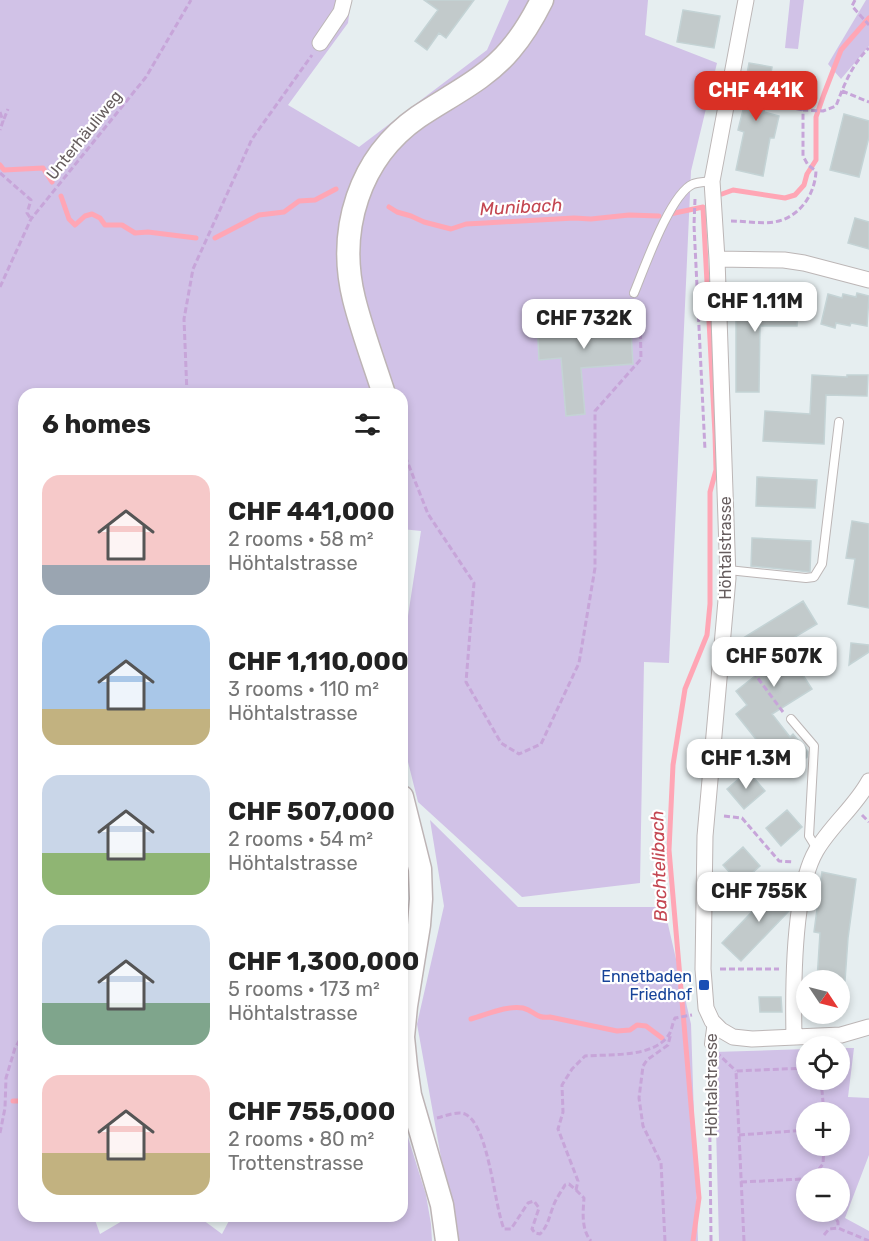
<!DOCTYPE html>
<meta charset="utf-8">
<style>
:root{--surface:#fff;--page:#f6f6f6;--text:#222;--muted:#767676;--accent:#d93025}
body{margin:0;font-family:Rubik,sans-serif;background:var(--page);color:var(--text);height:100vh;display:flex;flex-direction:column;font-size:22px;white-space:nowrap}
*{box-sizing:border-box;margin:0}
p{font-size:20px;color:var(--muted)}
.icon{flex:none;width:33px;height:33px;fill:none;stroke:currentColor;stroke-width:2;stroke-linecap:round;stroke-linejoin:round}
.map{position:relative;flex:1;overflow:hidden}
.side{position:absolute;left:18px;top:388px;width:390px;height:834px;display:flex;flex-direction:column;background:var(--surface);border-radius:18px;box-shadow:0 3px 9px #0003}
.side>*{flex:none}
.needle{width:39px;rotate:125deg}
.controls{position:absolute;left:796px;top:970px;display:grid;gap:12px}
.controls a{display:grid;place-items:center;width:54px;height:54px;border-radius:50%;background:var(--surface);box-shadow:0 3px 9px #0003;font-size:30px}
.price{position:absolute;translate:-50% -51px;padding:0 14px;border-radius:12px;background:#fff;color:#222;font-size:20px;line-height:39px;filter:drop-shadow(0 2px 3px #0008)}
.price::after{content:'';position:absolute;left:50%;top:36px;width:18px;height:14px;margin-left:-9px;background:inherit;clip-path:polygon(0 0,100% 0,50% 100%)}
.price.on{background:var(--accent);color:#fff}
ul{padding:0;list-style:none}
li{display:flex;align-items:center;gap:18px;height:150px;padding:0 24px}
li span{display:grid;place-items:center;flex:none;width:168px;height:120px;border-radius:18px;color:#555}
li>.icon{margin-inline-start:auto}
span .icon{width:72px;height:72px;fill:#fffc;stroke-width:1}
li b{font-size:26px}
h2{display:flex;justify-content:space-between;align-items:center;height:72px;padding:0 24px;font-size:26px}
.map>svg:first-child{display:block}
.green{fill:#d1c2e7;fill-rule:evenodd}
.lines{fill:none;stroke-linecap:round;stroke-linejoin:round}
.stream{stroke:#ffa6b5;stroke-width:5}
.building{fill:#c2cacb;stroke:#c4d3d5;stroke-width:1.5}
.lane-casing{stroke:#bcb6b6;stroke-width:10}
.street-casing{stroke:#bcb6b6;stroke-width:17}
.secondary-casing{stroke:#bdb4b5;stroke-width:25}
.path{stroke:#c7a5d9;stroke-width:3;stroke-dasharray:6 3;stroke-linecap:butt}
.lane{stroke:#fff;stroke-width:8}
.street{stroke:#fff;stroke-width:15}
.secondary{stroke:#fff;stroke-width:22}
.transit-dot{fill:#1a4fb4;stroke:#fff;stroke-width:2}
.labels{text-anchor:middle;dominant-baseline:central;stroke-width:4.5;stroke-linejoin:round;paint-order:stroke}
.street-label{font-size:16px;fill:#665d5e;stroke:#fff}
.transit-label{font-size:16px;fill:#164399;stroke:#fff;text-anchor:end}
.water-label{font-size:18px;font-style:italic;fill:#c44752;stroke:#fff}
</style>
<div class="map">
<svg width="869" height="1241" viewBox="0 0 869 1241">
<rect width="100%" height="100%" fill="#e6eef0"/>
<path class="green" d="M0 0H351L348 23 288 105 359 147 487 50 509 0H648L645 35 717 63 691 171 669 663 644 662 640 883 522 897 418 802 402 738V655L421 531 402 529V394H24V1216L94 1217 100 1234 129 1217H199L222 1234 231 1217 402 1216V1118L426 1195 431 1224 432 1241H0Z
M790 0H804L798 49 785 48Z
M866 0H869V46L841 79 828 64Z
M430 820 518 907H664L691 1024 698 1241H456L417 1024 444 906Z
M840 1048H854L848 1097 869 1098V1155L845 1218 869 1231V1241H719L714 1052 807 1049V1080H840ZM807 1113H840V1146H807ZM807 1179H840V1212H807Z"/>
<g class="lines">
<path class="stream" d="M0 165 4 170 43 168 52 182
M722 194 733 190 785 198 795 195 804 185 807 174 816 160V117L824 94 841 50 869 18
M61 196 69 219 75 225 85 216 92 214 100 218 105 225H122L135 233 148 232 196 238
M389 207 397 212 411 216 424 222 451 229 466 224 485 223 574 218 591 219 629 215 659 216
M670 214 703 207 715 434 716 470 710 492V604L707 635 685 689 673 765 669 850 699 1198 693 1241
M215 238 259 215 284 212 299 201 315 200 336 189
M471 1019C486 1015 507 1005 523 1008 535 1011 536 1019 550 1017L617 1031 630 1030 637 1025 646 1026 662 1038
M13 1101H24"/>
</g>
<path class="building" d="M424 0H474L446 38 439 33 427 50 415 41 438 10Z
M683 10 720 16 714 48 677 42Z
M749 63 772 67 764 112 779 116 774 138H770L763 176 736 170 744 132 738 130 748 90H744Z
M844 114 869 121V137L859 177 830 170Z
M855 218 869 222V249L848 243Z
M736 290H775V312L798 313 797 326H760L759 392H736Z
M857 293 869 296 867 326 851 323 850 326 836 323 835 328 821 324 828 294 842 298 843 294 856 297Z
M630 315 633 364 581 368 585 414 566 416 561 358 539 360 537 321Z
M812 375 847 377V375H868L867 396 826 395 824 444 763 441 765 411 810 414Z
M757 477 817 480 815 508 756 506Z
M852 521 869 524V608L848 604 855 559 846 558Z
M752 538 811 541 810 572 751 566Z
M803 601 817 624 783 644 812 689 772 714 790 737 793 734 808 752 807 757 789 772 772 752 752 771 741 759 759 743 736 714 747 705 736 691 760 672 740 640Z
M851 643 869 645V652L849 665Z
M748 771 765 791 744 809 727 789Z
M787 810 802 827 781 846 766 828Z
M743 847 760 866 740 884 723 865Z
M822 872 856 879 848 938 845 981H817L820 933 814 932Z
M783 884 792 893 789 911 741 961 722 943 772 891 775 893Z
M759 997H781L782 1012H760Z"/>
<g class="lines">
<defs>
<path id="lane" d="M634 293C644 269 670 194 693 184 699 182 706 182 712 181
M728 570 806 578 814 577 822 564 839 422
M791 719 814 746 809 836 817 849
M709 1044 712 1021"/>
<path id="street" d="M746 0 712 181 717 259 728 578 705 836 703 969 706 1008 712 1021 721 1030 733 1037 752 1039 841 1035 869 1027
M320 43 341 12 344 0
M717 259 784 260 804 263 869 280
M794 1037C793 989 793 891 816 851 831 825 855 807 869 781"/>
<path id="secondary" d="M384 394C374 363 362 331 354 299 337 230 359 158 418 117 449 96 486 79 510 50 523 35 533 18 542 0
M402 797 420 869 421 899 419 925 406 1006 403 1037 406 1067 410 1095 442 1205 447 1241"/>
</defs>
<use href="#lane" class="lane-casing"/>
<use href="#street" class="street-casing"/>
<use href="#secondary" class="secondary-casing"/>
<path class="path" d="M855 0 852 6 869 25
M842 91 869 102
M743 98 803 110
M0 112 3 121 0 130
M4 119 8 109
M0 173 31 200 27 213 31 219
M695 199 694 225 705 450
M731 221C745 221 761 224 774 222 799 218 815 195 816 171L808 165 803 156V110L823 111 836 106C844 85 852 64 869 48
M0 287 31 219 146 77 191 0
M187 394 184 319 193 269 252 139 312 55
M402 448 428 514 474 583 466 682 501 743 519 754 541 744 579 663 595 568V411L641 359 640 314 637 303
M734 670 754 673 783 712
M862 815 869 822
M724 816 742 818 779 861 794 862
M720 969H779
M716 1052 736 1071
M709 1055 711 1241
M821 1080 824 1113
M437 1118C445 1116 457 1111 465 1114 489 1125 494 1205 504 1229H511L528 1203 534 1201 539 1208 532 1229 535 1233 540 1234C548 1226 549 1217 553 1207 555 1200 561 1192 565 1185L569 1184 576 1190 578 1181 558 1129 563 1112 562 1085 572 1069 585 1056C609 1054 652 1058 668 1036 672 1031 672 1024 675 1018L692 1015
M0 1133 5 1108 6 1078 15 1048 24 1033
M739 1135 807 1130
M741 1182 803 1179 814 1175 823 1164 824 1146
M576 1190 584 1198C583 1212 581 1229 591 1241
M832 1212 838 1222V1228
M824 1235 829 1229 838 1228 869 1241
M665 1241 661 1163 643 1126 639 1098 643 1066 647 1060 668 1045 671 1033
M744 1241 736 1071 807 1068"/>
<use href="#lane" class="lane"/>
<use href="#street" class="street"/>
<use href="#secondary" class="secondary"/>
</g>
<rect class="transit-dot" x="698" y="979" width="12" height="12" rx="3"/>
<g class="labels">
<g class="street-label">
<text transform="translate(84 135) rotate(-51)">Unterhäuliweg</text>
<text transform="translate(725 548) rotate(-90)">Höhtalstrasse</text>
<text transform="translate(711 1085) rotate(-90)">Höhtalstrasse</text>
</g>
<g class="transit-label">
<text x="692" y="976">Ennetbaden<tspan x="692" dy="18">Friedhof</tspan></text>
</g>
<g class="water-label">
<text transform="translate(521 207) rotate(-3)">Munibach</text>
<text transform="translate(659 866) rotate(-92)">Bachtelibach</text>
</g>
</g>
</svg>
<div class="controls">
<a><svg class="needle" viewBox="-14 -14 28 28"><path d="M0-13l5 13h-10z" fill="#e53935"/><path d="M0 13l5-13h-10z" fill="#767676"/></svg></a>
<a><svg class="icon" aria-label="locate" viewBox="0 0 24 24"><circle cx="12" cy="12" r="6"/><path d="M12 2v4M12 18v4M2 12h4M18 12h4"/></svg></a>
<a>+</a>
<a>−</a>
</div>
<b class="price on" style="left:756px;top:122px">CHF 441K</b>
<b class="price" style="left:755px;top:333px">CHF 1.11M</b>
<b class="price" style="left:584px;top:350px">CHF 732K</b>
<b class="price" style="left:774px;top:688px">CHF 507K</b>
<b class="price" style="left:746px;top:790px">CHF 1.3M</b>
<b class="price" style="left:759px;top:923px">CHF 755K</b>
<section class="side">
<h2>6 homes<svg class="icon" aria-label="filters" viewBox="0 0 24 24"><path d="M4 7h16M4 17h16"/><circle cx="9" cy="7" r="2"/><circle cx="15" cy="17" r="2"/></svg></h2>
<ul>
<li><span style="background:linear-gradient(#f6c9c9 75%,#9aa5b1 0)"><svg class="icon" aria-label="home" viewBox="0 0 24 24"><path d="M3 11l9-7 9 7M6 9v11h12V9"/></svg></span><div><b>CHF 441,000</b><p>2 rooms · 58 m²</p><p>Höhtalstrasse</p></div></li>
<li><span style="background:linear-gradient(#a9c7e8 70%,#c2b280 0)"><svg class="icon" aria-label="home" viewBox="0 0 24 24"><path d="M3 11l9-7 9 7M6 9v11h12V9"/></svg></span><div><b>CHF 1,110,000</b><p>3 rooms · 110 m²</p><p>Höhtalstrasse</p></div></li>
<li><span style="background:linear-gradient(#c9d6e8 65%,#8fb573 0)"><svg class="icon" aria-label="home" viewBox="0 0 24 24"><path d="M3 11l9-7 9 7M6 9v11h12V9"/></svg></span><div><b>CHF 507,000</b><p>2 rooms · 54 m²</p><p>Höhtalstrasse</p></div></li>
<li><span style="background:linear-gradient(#c9d6e8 65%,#7fa58c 0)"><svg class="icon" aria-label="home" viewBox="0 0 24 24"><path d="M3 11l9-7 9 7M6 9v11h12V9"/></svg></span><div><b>CHF 1,300,000</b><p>5 rooms · 173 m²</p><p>Höhtalstrasse</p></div></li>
<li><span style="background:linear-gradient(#f6c9c9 65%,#c2b280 0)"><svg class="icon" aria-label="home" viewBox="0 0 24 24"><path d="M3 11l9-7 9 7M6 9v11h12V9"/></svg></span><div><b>CHF 755,000</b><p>2 rooms · 80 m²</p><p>Trottenstrasse</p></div></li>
</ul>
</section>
</div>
